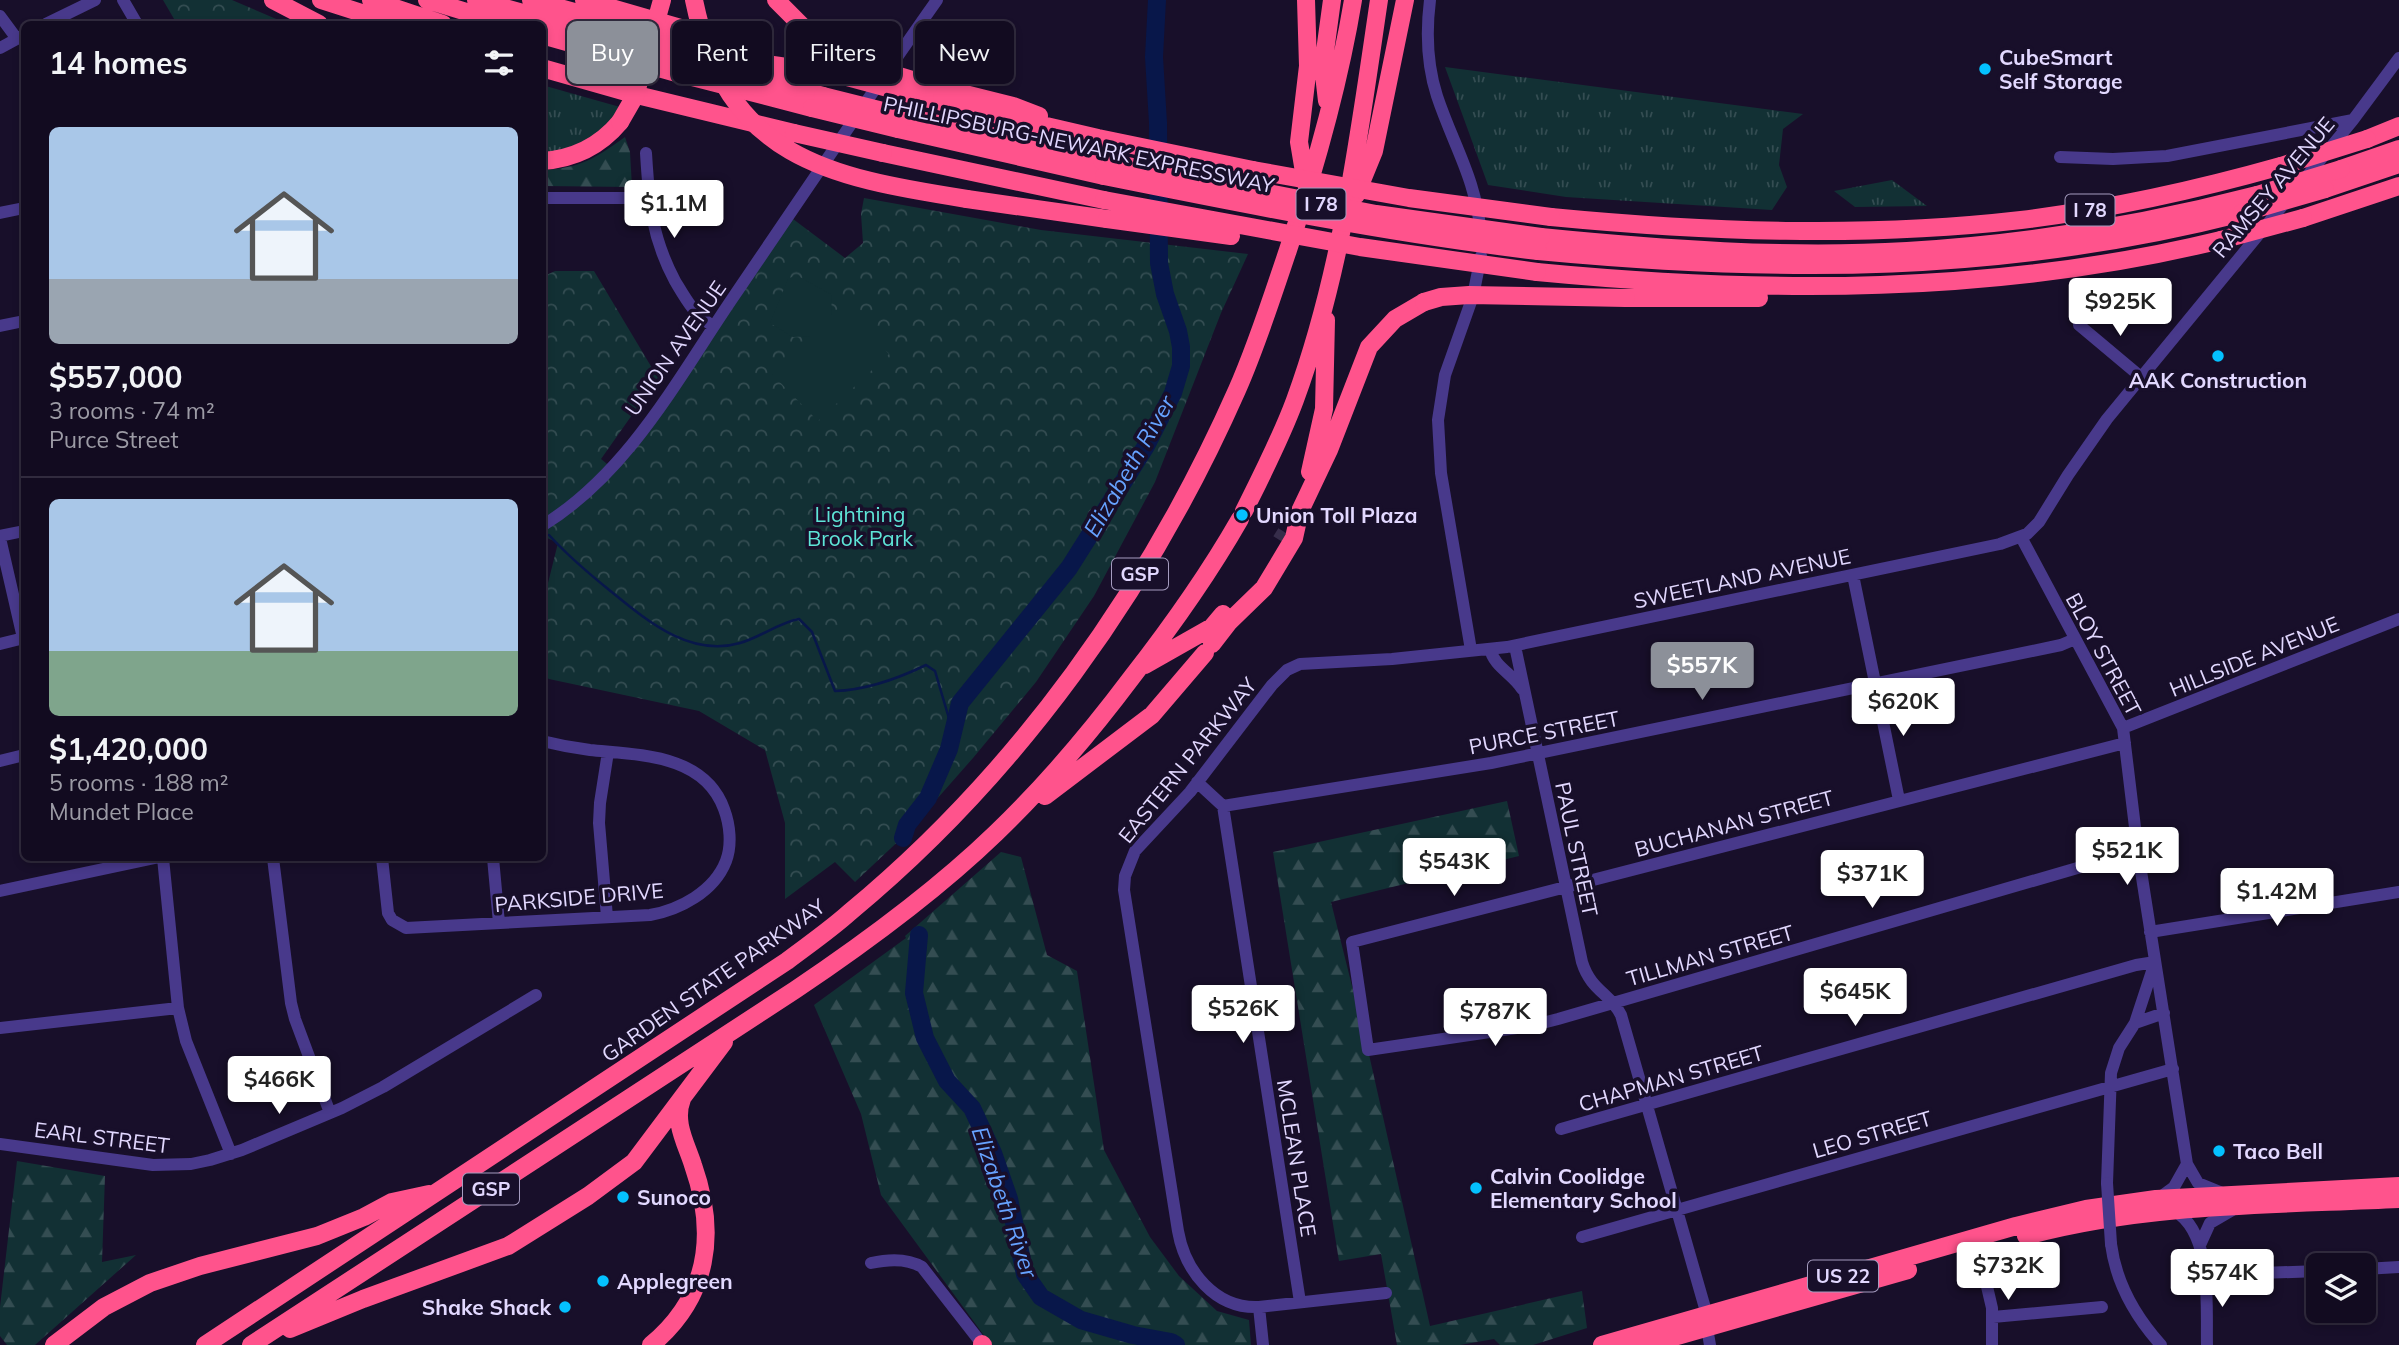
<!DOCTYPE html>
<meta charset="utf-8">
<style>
:root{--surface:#120b20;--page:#1f192d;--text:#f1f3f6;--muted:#9c9ba5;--line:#312b3e;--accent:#8c9099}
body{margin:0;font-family:Mulish,sans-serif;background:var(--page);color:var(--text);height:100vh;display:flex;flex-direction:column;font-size:26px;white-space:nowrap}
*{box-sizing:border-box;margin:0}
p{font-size:23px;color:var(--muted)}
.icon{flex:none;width:38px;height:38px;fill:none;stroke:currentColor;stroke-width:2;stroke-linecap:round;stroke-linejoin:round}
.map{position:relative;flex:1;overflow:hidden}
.panel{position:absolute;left:21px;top:21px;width:525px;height:840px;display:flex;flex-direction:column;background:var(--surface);border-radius:10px;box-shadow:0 4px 10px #0003,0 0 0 2px var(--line)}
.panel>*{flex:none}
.hud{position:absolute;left:567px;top:21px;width:665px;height:63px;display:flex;gap:14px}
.tools{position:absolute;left:2306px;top:1253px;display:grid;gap:14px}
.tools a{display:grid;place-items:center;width:70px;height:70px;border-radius:10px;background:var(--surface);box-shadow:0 4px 10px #0003,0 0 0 2px var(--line);font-size:35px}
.price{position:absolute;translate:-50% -60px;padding:0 16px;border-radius:7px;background:#fff;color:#222;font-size:23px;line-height:46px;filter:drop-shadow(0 2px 4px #0008)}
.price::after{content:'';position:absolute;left:50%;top:42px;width:21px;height:16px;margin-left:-10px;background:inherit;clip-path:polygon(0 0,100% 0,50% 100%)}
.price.on{background:var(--accent);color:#fff}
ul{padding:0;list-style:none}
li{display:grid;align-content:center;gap:14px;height:371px;padding:0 28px}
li+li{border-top:2px solid var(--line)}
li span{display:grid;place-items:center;height:217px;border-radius:10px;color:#555}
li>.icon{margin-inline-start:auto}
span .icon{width:126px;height:126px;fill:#fffc;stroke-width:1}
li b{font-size:30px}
h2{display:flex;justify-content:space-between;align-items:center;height:84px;padding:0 28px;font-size:30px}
.tag{padding:0 24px;border-radius:10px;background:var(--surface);box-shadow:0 4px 10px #0003,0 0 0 2px var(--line);font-size:24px;line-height:63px}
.tag.on{background:var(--accent);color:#fff}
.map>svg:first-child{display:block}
.grass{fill:url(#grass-tufts)}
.forest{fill:url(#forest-firs)}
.park{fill:url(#park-crowns)}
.pitch{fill:#123034}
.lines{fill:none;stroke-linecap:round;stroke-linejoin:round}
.stream{stroke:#08174a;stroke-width:2.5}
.river{stroke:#08174a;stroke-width:18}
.highway-tunnel{stroke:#362d4a;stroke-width:18;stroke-dasharray:18 9;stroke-linecap:butt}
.minor{stroke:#48398b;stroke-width:12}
.highway{stroke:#ff538c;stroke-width:18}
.minor-bridge{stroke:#48398b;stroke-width:12}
.highway-bridge{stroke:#ff538c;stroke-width:18}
.poi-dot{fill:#04c1ff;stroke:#180f2a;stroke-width:2.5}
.labels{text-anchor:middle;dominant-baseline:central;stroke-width:7;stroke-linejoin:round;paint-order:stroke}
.shield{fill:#180f2a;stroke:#a59cbf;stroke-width:2}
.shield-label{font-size:19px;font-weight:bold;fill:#e2d8ff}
.poi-label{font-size:21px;font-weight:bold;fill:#e2d8ff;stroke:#180f2a;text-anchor:start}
.street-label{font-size:21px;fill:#e2d8ff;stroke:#180f2a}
.park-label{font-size:21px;fill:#5ee5d7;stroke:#180f2a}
.water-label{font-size:23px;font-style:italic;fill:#66a2ff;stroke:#180f2a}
</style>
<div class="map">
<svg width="2399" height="1345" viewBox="0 0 2399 1345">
<defs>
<pattern id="grass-tufts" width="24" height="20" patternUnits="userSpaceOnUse" patternTransform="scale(1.75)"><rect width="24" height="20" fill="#123034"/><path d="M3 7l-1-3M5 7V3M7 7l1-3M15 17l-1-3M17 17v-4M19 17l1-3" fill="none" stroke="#344d52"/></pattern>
<pattern id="forest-firs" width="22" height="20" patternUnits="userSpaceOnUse" patternTransform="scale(1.75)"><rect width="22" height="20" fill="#123034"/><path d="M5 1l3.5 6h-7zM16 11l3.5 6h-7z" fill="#344d52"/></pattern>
<pattern id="park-crowns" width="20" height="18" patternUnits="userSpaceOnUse" patternTransform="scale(1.75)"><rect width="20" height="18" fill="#123034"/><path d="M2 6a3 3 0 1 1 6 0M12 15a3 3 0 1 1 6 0" fill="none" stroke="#344d52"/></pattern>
</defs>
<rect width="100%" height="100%" fill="#180f2a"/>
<path class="grass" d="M1445 67 1803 114 1783 129 1779 165 1787 187 1772 210 1566 197 1488 185Z
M542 85 620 107C598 139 579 146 543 154Z
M1892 180 1927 206 1855 207 1834 191Z"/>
<path class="forest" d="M625 137 630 152 632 187 543 186V170C581 168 594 159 625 137Z
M1507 801 1519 856 1331 902 1368 1050 1430 1326 1582 1291 1587 1328 1533 1345H1500L1494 1339 1460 1345H1397L1381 1254 1339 1261 1273 852Z
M1001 852 1021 857 1047 955 1077 971 1104 1150 1150 1237 1179 1276 1217 1311 1249 1320 1251 1345H991L881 1195 861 1114 814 1005 906 938 905 936Z
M17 1161 105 1176 102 1262 136 1255 35 1345H7L0 1336V1307Z"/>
<path class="park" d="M163 0H232L288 24H177Z
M864 198 1041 230 1248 254 1221 313 1155 482 1094 596 1036 682 973 758 907 833 855 882 835 862 785 899V823L765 750 699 711 549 679 543 675V603L558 543 543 536 542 277 555 271H594L658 378 601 459 612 468 789 216 845 258 863 243 861 214Z"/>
<path class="pitch" d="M796 275 832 295 831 315 841 306 889 354 818 421 772 374 810 336 793 337 770 323 788 279Z"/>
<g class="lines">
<path class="stream" d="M217 21 221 24
M549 535C567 555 587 572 608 589 645 619 689 658 740 643 761 637 778 623 799 619L812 632 835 691C867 690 897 679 926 665L935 671 953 732"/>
<path class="river" d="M903 838 907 825 928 798 949 749 960 703 1069 568 1146 446 1173 393 1181 366V347L1178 331 1165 294 1159 263 1158 123 1154 57 1157 0
M919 935 914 993 925 1038 947 1081 972 1108 993 1153 1009 1199 1025 1274 1041 1297 1081 1320 1133 1335 1171 1342 1176 1345"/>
<path class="highway-tunnel" d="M1281 541 1286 533"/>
<path class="minor" d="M123 0 137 24
M1430 0C1426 32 1427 65 1437 96 1454 147 1476 178 1481 235
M0 16 17 39
M46 24 95 0
M0 48 24 35
M646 153C649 202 651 236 675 281 687 301 693 313 713 326
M2060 157 2113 159 2167 156 2353 120
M2303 181 2353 120 2399 58
M542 198H649
M0 213 24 208
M2079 325 2141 377
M0 326 24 321
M542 526C628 473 677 380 732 299 800 199 867 99 937 0
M0 536 24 531
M2021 537 2123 728 2138 852 2187 1164 2198 1183 2220 1192
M0 538 23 638
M1853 575 1899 800
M0 644 24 638
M1515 646 1582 962C1591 991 1610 993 1621 1015L1707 1315
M1490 649C1494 667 1513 674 1522 689
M1471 650 1441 473 1438 420 1445 375 1473 296 1481 256
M2123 728 2399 619
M2125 743 1352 942 1368 1050 1531 1026 1558 1019 2122 855 2138 852
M0 761 24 755
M1197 782 1223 806 1300 1302
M1223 806 1491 763 2061 645 2075 639
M163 858 178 1008 186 1041 231 1154
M273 858 291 1003 295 1019 330 1113
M382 858 388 913 392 920 406 928 650 915C679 910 714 892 726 861 732 845 730 825 724 809 704 754 639 755 590 750 574 748 558 745 542 741
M493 858 499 923
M0 891 155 858
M607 917 599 823 600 803 608 752
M2150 932 2399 892
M2135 1023 2164 1013
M0 1028 178 1008
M1561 1129 2136 965 2155 962
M0 1144 153 1165 191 1164 210 1160 242 1150 342 1108 383 1087 536 995
M2107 1183 2111 1073 2119 1048 2135 1023 2154 965
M2159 1198 2174 1187 2187 1164
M2175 1211C2213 1234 2206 1305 2207 1345
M1582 1237 2173 1069
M2111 1244C2116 1283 2134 1315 2161 1345
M2200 1245 2210 1223 2234 1209
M871 1263C889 1259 907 1258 922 1267L982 1344
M1982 1265 1992 1308V1345
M2364 1269 2399 1267
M2204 1275 2319 1271
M1386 1293 1259 1307C1215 1309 1185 1271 1178 1231L1124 890 1125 876 1135 851 1190 792 1272 685 1287 670 1300 664 1392 659 1507 647 2000 544 2027 534 2039 522 2068 475 2107 419 2287 200
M1259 1307 1263 1345
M1993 1317 2102 1307
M1707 1328 1710 1345"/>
<path class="highway" d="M273 0 319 24
M321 0 396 24
M371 0 443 24
M427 0 506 24
M476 0 823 96
M531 0 759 63 836 74
M584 0 715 38
M776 0 806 30 849 56
M542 35 673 72 812 108
M542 68 637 95 794 133
M929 85 1013 106 1039 116
M925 98 1098 138 1253 170
M1327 101 1323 66 1332 0
M907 117 1102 161
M898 129 1104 176
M2367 139 2399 126
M883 153 1104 200
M542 161C573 159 600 146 620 122
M2341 169 2399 149
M1306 184 1299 142 1308 66 1306 0
M2325 189 2399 164
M1356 195 1374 151 1405 0
M967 199 1107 219
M1551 217C1707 232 1865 238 2021 220 2110 209 2196 190 2281 166
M2303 218 2399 186
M1541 237C1662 249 1785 258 1907 251 2026 244 2142 225 2257 195
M1538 251C1782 274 2003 274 2242 213
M1537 272C1766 294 1996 295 2221 240
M1626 298H1759
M1310 472 1324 409 1326 320
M1244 511C1262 475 1281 438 1295 400 1342 272 1359 134 1379 0
M1212 644 1229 622 1264 588 1294 538 1300 511 1329 450 1369 347 1395 319 1424 302
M1145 665 1212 627 1223 614
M1045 796 1152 715 1205 653
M2026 1236C2147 1203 2275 1205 2399 1199
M290 1329 363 1299 508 1246 588 1196 634 1162 724 1042
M982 1344 983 1345
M54 1345 104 1307 150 1283 200 1266 317 1236 364 1217 392 1202 429 1194
M205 1345 787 961C808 945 830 930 850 912 1018 773 1149 589 1237 390 1257 345 1272 297 1288 250 1315 169 1339 85 1353 0
M251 1345 795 990C865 943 935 892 996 833 1046 785 1090 733 1132 677 1171 627 1208 575 1240 519
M651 1345C709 1297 717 1233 693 1165 686 1143 673 1122 682 1099
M1602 1345 2016 1226 2086 1209 2156 1199 2399 1186
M1646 1345 1908 1270"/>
<path class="minor-bridge" d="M2107 1183 2111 1244"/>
<path class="highway-bridge" d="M694 0C726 158 827 177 967 199
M849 56 880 70 929 85
M836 74 925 98
M823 96 907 117
M812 108 898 129
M620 122 635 96 662 0
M794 133 883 153
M1102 161 1376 214 1541 237
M2281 166 2367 139
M1253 170 1409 198 1551 217
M1104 176C1248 205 1392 234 1538 251
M2257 195 2341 169
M1104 200 1360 247 1537 272
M2242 213 2325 189
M1107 219 1231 236
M2221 240 2303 218
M1424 302 1441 297 1469 295 1626 298"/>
</g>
<g class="poi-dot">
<circle cx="1985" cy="69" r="7"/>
<circle cx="2218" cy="356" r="7"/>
<circle cx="1242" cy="515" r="7"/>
<circle cx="2219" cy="1151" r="7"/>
<circle cx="1476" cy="1188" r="7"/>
<circle cx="623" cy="1197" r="7"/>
<circle cx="603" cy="1281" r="7"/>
<circle cx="565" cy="1307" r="7"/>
</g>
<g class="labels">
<g class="shield">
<rect x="1296.5" y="188.5" width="49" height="31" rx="5"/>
<rect x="2065.5" y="194.5" width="49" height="31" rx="5"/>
<rect x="1112" y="558.5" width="56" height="31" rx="5"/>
<rect x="463" y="1173.5" width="56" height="31" rx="5"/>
<rect x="1808" y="1260.5" width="70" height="31" rx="5"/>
</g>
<g class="shield-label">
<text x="1321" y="204">I 78</text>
<text x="2090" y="210">I 78</text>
<text x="1140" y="574">GSP</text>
<text x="491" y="1189">GSP</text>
<text x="1843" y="1276">US 22</text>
</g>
<g class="poi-label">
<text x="1999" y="57">CubeSmart<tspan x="1999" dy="24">Self Storage</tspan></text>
<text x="2218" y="380" text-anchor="middle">AAK Construction</text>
<text x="1256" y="515">Union Toll Plaza</text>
<text x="2233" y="1151">Taco Bell</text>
<text x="1490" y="1176">Calvin Coolidge<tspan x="1490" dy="24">Elementary School</tspan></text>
<text x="637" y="1197">Sunoco</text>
<text x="617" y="1281">Applegreen</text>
<text x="551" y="1307" text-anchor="end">Shake Shack</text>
</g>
<g class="street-label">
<text transform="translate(1079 144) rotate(12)">PHILLIPSBURG-NEWARK EXPRESSWAY</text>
<text transform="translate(2273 187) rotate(-50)">RAMSEY AVENUE</text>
<text transform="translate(675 348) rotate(-55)">UNION AVENUE</text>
<text transform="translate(1742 578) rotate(-12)">SWEETLAND AVENUE</text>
<text transform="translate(2104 654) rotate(62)">BLOY STREET</text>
<text transform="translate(2254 656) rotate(-22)">HILLSIDE AVENUE</text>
<text transform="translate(1544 732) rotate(-11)">PURCE STREET</text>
<text transform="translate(1187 760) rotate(-51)">EASTERN PARKWAY</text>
<text transform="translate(1734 823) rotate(-15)">BUCHANAN STREET</text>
<text transform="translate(1577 849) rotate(78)">PAUL STREET</text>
<text transform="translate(579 897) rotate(-5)">PARKSIDE DRIVE</text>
<text transform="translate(1710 955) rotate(-16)">TILLMAN STREET</text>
<text transform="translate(713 980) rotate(-35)">GARDEN STATE PARKWAY</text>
<text transform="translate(1671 1078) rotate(-16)">CHAPMAN STREET</text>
<text transform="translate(1872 1134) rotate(-16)">LEO STREET</text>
<text transform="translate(102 1137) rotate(7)">EARL STREET</text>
<text transform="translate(1297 1158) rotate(81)">MCLEAN PLACE</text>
</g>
<g class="park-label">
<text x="860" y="514">Lightning<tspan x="860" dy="24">Brook Park</tspan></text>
</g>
<g class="water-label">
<text transform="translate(1129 466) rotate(-60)">Elizabeth River</text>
<text transform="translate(1005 1202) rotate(71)">Elizabeth River</text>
</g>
</g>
</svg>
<div class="tools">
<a><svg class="icon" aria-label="layers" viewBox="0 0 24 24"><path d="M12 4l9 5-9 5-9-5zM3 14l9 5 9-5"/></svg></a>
</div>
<b class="price" style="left:674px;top:240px">$1.1M</b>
<b class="price" style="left:2120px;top:338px">$925K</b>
<b class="price on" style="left:1702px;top:702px">$557K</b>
<b class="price" style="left:1903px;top:738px">$620K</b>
<b class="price" style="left:2127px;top:887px">$521K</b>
<b class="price" style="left:1454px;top:898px">$543K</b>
<b class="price" style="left:1872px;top:910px">$371K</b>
<b class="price" style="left:2277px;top:928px">$1.42M</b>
<b class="price" style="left:1855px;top:1028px">$645K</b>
<b class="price" style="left:1243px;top:1045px">$526K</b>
<b class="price" style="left:1495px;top:1048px">$787K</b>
<b class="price" style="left:279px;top:1116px">$466K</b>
<b class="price" style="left:2008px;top:1302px">$732K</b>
<b class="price" style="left:2222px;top:1309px">$574K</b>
<div class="hud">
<a class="tag on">Buy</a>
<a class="tag">Rent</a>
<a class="tag">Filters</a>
<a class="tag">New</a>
</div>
<section class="panel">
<h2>14 homes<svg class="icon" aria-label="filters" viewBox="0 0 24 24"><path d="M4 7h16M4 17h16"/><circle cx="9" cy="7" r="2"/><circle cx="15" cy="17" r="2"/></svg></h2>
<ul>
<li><span style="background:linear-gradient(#a9c7e8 70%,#9aa5b1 0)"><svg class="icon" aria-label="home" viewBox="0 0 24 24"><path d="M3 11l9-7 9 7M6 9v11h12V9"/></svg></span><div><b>$557,000</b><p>3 rooms · 74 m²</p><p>Purce Street</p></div></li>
<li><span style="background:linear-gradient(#a9c7e8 70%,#7fa58c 0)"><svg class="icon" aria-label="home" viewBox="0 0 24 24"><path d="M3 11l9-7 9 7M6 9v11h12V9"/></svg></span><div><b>$1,420,000</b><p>5 rooms · 188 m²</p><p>Mundet Place</p></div></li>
</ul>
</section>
</div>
